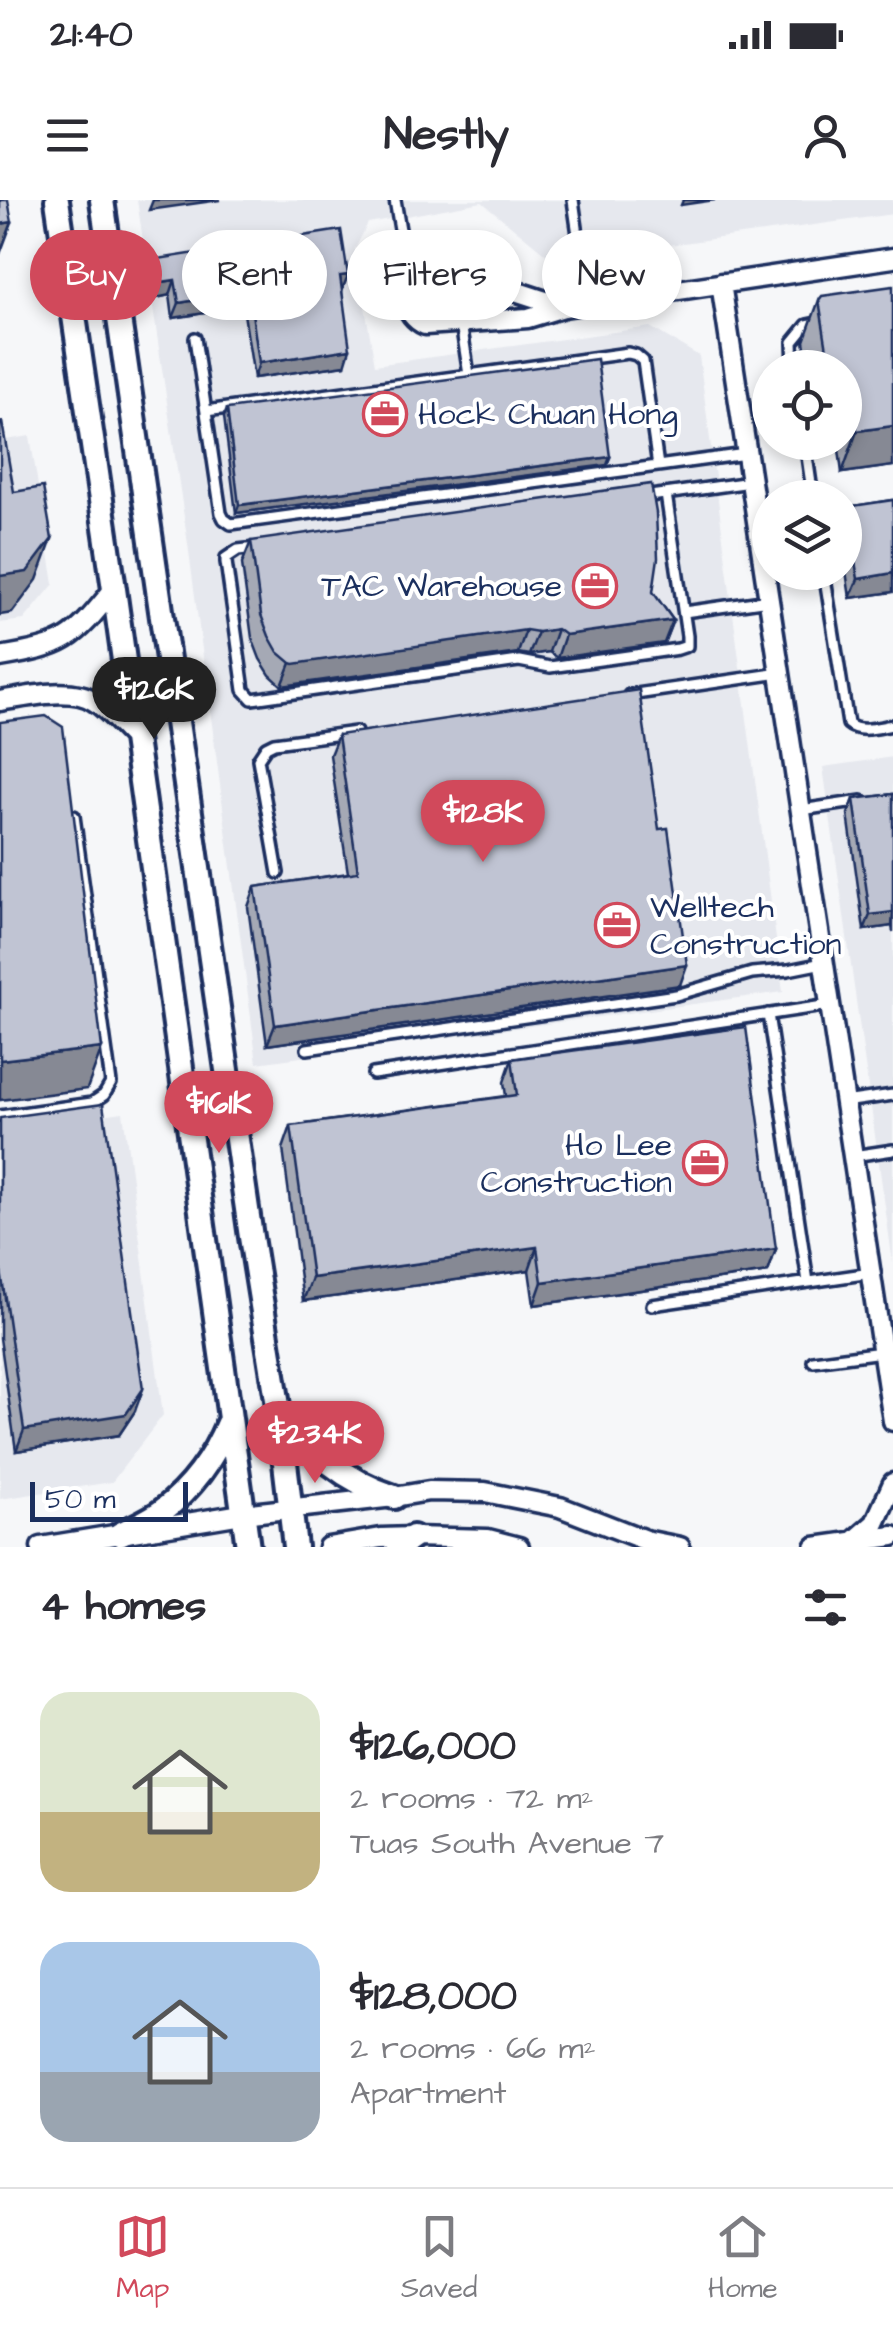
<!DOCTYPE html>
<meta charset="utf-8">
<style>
:root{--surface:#fff;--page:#f2f2f3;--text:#2b2b33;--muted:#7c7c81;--line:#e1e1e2;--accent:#d1495b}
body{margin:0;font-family:"Architects Daughter",sans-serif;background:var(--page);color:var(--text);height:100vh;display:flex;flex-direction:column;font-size:38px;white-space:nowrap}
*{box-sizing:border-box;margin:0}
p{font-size:32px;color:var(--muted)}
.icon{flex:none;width:55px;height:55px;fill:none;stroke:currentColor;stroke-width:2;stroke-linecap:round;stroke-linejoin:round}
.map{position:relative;height:1347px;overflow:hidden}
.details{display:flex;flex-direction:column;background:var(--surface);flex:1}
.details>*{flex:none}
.top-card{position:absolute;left:30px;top:30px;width:835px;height:90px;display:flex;gap:20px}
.tools{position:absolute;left:752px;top:150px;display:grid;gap:20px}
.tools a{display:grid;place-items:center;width:110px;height:110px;border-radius:50%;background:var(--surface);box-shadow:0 5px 15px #0003;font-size:50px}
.scale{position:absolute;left:30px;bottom:25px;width:158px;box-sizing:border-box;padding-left:10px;border:5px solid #1b2f5e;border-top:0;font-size:28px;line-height:35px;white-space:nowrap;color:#1b2f5e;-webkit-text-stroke:8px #fff;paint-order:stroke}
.price{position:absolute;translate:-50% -85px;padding:0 22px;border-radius:35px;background:var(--accent);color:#fff;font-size:32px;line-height:65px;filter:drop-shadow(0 2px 5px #0008)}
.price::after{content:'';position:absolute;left:50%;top:60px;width:30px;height:22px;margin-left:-15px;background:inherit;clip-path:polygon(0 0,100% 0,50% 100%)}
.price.selected{background:#222;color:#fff}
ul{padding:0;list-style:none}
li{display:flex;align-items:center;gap:30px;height:250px;padding:0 40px}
li span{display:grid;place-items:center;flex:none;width:280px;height:200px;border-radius:30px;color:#555}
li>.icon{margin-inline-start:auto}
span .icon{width:120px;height:120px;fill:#fffc;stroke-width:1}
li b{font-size:42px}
h2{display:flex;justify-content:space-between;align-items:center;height:120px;padding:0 40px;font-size:42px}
.chip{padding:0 35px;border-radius:45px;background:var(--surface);box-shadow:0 5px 15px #0003;font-size:35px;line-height:90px}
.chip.selected{background:var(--accent);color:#fff}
.status{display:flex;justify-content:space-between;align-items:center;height:70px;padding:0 50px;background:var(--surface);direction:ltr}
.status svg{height:28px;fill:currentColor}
header{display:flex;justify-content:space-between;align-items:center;height:130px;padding:0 40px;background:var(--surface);font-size:45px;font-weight:800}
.tabs{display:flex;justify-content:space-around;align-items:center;height:140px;border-top:2px solid var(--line);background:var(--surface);font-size:28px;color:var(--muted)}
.tabs a{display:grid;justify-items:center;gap:5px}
.tabs .selected{color:var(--accent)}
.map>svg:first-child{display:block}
.built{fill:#e6e8ee}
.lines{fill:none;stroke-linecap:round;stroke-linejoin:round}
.lane-casing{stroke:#1b2f5e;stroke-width:16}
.street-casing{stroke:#1b2f5e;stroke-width:25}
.secondary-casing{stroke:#1b2f5e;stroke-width:30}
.lane{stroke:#fff;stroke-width:9}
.street{stroke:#fff;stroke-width:18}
.secondary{stroke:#fff;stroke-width:22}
.wall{fill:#a5a9b5;stroke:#1b2f5e;stroke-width:2.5}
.shaded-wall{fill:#868994;stroke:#1b2f5e;stroke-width:2.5}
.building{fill:#c0c4d3;stroke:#1b2f5e;stroke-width:2.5}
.labels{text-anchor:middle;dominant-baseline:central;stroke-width:8;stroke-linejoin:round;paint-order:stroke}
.poi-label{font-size:32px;fill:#1b2f5e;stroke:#fff;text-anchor:start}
</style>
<div class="status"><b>21:40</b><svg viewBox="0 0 49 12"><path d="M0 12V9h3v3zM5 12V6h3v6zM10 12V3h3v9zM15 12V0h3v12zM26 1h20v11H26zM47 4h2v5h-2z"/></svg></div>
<header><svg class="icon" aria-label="menu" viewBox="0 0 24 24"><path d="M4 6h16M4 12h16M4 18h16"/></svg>Nestly<svg class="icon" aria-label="person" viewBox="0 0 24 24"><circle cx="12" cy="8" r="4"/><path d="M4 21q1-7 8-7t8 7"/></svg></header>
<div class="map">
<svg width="893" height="1347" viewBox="0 0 893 1347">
<rect width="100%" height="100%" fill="#f6f7f9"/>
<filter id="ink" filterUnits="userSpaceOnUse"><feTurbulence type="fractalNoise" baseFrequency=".01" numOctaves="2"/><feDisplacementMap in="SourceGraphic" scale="20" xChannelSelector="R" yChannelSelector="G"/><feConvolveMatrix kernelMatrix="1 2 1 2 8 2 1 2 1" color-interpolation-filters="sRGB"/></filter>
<g filter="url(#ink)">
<path class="built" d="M137 0H893V14L554 61 482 2 368 23 355 49 375 165 650 127 699 156 783 792 257 863 188 344Z
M30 236 54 384 24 420 0 423V241Z
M893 557V1063L823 567Z
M123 912 163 1215 112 1282 0 1299V930Z"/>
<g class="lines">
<defs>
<path id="lane" d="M395 0 406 65
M573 0 588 104
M461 123 469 175
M195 138 221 313 224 319 231 324 746 254
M794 168 793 142 807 125 821 122
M206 211 628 153 636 155 643 161 658 266
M805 242 813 298
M643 297 751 282
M256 348 238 350 226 358V362L244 490 252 499 519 461 550 467 678 449 687 446V436L666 294
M824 372 848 524C859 534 879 527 893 525
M684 412 769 400
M629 495 780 473
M801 610 862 601
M278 673 258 559 266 547 274 543 356 532
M768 814 808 1082
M307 849 676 795 752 773 788 770 823 763
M373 874 830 805
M844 902 893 895
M0 916 92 903 104 895 111 883 74 616
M853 956 893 950
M652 1105 871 1073
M813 1161 882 1152"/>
<path id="street" d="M721 83 893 1221
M564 107 518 92 498 75 462 53 426 52 406 65C403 87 401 114 425 125L528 118 564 107 893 58
M0 457C67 446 72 441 114 389
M0 501C25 497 72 486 94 501 109 510 122 527 135 539
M853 1342 875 1323 893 1283
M41 1347 242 1314 394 1297 429 1291 485 1292 560 1307 645 1340 680 1347
M328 1347 381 1338 413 1337 488 1339 519 1347
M815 1347 893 1336"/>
<path id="secondary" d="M57 0 114 389 248 1347
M102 0 251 1037 279 1212 295 1347
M279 1212C314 1253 343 1280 394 1297
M120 1334C134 1327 150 1320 162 1311 192 1288 214 1257 228 1223
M399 1347 413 1337"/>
</defs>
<use href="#lane" class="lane-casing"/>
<use href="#street" class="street-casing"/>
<use href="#secondary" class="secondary-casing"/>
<use href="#lane" class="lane"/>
<use href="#street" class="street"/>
<use href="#secondary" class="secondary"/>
</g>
<path class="wall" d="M158 59 342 91 345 165 254 178 243 107 173 118 170 95 156 98 152 75Z
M819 100 893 266 842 273 838 242H845V168H808L804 141Z
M227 209 610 257 607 265 236 313 224 217Z
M893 300V392L850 398 845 364V310L846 307Z
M251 341 653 392 673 420 664 443 557 458 549 452 529 455 518 453 282 486 270 475 260 459 252 438 242 364Z
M338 535 680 785 267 845 248 707 255 687 348 673 330 555Z
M893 594V732L892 726 864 730 848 614 854 599Z
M512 859 776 1049 768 1072 534 1105 529 1070 303 1101 283 949 291 926 506 896 504 882Z
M0 918 135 1211 119 1235 16 1251 0 1138Z"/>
<path class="shaded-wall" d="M153 0H220L149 10Z
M683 0H715L681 5Z
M12 22 0 54V24Z
M348 75 342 91 340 76Z
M175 80 170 95 156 98 162 82Z
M249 91 243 107 173 118 179 103Z
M350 149 345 165 254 178 259 163Z
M851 183 845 199V184Z
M893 226V266L842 273 857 231Z
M610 257 607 265 236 313 239 305Z
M52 339 37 380 12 413 0 415V376Z
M893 373V392L850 398 858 379Z
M673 420 664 443 557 458 565 435Z
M557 429 549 452 529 455 538 432Z
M526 430 518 453 282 486 291 463Z
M893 712 892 726 864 730 870 715Z
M687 765 680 785 267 845 275 825Z
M102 848 87 889 0 900V860Z
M537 1047 529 1070 303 1101 312 1078Z
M776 1049 768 1072 534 1105 542 1082Z
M143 1189 135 1211 119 1235 16 1251 24 1230Z"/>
<path class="building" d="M0 0H8L12 22 0 24Z
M341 30 348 75 340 76 350 149 259 163 249 91 179 103 175 80 162 82 158 59Z
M893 86V226L857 231 851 183 845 184V168H830L819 100 822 96Z
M597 159 610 257 239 305 227 209Z
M2 222 14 292 43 287 52 339 27 372 0 376V223Z
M651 284 656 313 658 358 653 392 673 420 565 435 557 429 538 432 526 430 294 464 291 463 278 452 269 436 261 415 251 341Z
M893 300V373L858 379 846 307Z
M639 490 659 629 668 628 687 765 275 825 255 687 358 672 338 535Z
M46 516 63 527 102 848 0 860V522Z
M893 594V712L870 715 854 599Z
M746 827 776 1049 542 1082 537 1047 312 1078 291 926 517 895 512 859Z
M103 904 143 1189 126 1214 24 1230 0 1064V918Z"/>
</g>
<defs>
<symbol id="office-ring" viewBox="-11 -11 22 22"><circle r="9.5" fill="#fff" stroke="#d1495b" stroke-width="1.5"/><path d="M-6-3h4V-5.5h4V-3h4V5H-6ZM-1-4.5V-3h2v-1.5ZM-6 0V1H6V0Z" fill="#d1495b"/></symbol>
</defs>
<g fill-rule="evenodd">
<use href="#office-ring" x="360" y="189" width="50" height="50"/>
<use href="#office-ring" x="570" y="361" width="50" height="50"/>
<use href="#office-ring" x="592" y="700" width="50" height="50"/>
<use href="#office-ring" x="680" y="938" width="50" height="50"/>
</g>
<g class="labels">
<g class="poi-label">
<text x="418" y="214">Hock Chuan Hong</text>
<text x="562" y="386" text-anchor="end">TAC Warehouse</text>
<text x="650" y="707">Welltech<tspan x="650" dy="37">Construction</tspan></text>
<text x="672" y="945" text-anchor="end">Ho Lee<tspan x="672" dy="37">Construction</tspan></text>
</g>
</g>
</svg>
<div class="tools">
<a><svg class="icon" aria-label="locate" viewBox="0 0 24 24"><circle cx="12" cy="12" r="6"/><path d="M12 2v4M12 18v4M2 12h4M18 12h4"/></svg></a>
<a><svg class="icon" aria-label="layers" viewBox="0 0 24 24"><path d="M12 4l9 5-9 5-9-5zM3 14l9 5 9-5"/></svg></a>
</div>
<div class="scale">50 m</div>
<b class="price selected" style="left:154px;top:542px">$126K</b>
<b class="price" style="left:483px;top:665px">$128K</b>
<b class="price" style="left:219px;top:956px">$161K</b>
<b class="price" style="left:315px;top:1286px">$234K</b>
<div class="top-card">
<a class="chip selected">Buy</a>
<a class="chip">Rent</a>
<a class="chip">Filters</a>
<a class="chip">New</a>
</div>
</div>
<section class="details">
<h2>4 homes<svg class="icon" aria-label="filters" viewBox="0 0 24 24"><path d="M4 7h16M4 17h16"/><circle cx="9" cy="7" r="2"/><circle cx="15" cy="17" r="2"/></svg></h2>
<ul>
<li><span style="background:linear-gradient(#dfe7d0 60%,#c2b280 0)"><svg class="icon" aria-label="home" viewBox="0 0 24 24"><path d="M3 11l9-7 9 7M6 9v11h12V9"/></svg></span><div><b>$126,000</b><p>2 rooms · 72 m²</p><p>Tuas South Avenue 7</p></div></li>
<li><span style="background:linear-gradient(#a9c7e8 65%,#9aa5b1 0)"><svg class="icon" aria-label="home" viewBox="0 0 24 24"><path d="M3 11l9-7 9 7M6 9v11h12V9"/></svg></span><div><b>$128,000</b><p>2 rooms · 66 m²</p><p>Apartment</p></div></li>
</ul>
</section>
<nav class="tabs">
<a class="selected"><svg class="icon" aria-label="map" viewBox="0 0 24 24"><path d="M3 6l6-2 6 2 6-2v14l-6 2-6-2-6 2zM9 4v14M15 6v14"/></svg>Map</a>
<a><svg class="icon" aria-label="saved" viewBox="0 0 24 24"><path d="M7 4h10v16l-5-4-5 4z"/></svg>Saved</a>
<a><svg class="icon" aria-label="home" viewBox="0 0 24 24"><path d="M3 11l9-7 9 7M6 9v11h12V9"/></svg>Home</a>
</nav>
